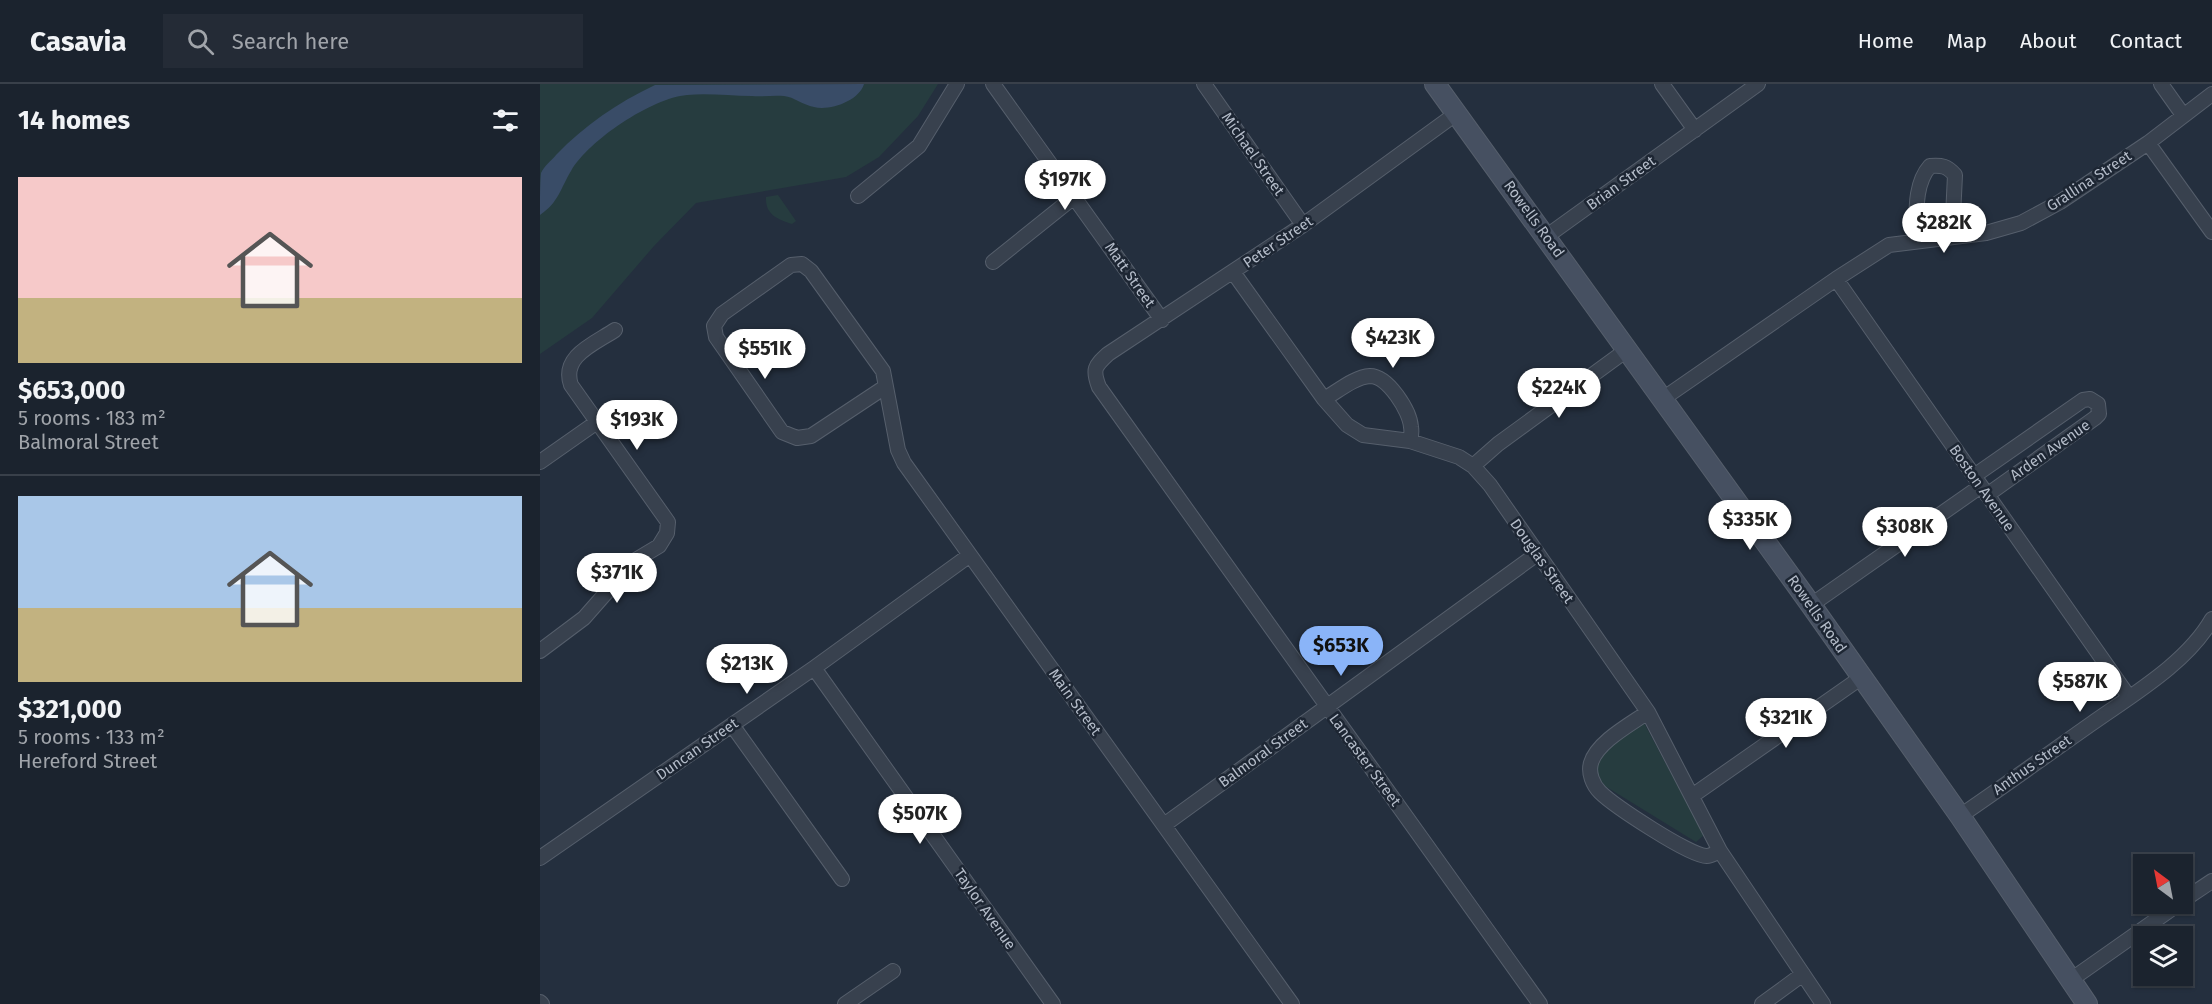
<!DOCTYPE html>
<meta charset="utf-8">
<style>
:root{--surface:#1b232e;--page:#242b36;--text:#f1f3f6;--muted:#a0a4aa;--line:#39404a;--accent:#8ab4f8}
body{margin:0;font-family:"Fira Sans",sans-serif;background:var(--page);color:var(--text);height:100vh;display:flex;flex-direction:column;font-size:22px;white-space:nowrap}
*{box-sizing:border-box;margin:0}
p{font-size:20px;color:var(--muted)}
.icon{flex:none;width:33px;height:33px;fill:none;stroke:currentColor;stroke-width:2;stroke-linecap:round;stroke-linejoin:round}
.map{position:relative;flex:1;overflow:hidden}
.sheet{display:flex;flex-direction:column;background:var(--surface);width:540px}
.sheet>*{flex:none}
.needle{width:39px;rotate:328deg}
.tools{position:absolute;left:1593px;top:770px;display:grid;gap:12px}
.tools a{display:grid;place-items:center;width:60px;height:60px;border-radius:0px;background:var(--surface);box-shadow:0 2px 4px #0004,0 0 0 2px var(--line);font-size:30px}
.price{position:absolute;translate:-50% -51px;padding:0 14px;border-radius:21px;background:#fff;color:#222;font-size:20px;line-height:39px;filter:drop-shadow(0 2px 3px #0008)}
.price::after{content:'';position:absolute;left:50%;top:36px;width:18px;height:14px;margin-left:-9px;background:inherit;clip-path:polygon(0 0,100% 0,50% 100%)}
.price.selected{background:var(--accent);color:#111}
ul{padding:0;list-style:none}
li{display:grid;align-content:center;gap:12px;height:318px;padding:0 18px}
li+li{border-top:2px solid var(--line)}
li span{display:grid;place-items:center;height:186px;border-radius:0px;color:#555}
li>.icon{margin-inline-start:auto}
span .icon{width:108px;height:108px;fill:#fffc;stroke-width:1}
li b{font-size:26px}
h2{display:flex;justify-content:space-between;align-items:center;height:72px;padding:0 18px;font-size:26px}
header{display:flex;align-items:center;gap:36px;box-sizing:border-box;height:84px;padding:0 30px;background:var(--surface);border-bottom:2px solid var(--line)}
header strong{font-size:28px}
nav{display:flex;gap:33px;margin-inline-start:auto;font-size:21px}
.search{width:420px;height:54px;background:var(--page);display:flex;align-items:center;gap:15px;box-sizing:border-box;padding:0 21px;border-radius:0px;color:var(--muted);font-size:22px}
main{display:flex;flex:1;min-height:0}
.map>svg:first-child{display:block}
.green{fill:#263c3f}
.water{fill:#394c67}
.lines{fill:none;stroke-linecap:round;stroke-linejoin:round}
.street-casing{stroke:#565f6c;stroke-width:16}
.secondary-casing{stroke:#565f6c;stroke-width:22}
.street{stroke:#38414e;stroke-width:14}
.secondary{stroke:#465061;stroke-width:20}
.labels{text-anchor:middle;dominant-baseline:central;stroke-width:5;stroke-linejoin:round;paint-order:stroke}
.street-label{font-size:15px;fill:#b4bcc9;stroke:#1d2633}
</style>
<header>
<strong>Casavia</strong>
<div class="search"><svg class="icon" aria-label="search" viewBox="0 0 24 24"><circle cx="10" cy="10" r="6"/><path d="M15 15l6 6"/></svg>Search here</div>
<nav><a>Home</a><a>Map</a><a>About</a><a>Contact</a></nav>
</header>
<main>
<section class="sheet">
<h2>14 homes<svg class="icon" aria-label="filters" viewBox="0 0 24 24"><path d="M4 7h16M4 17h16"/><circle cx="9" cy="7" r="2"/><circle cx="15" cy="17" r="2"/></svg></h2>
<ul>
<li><span style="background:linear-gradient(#f6c9c9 65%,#c2b280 0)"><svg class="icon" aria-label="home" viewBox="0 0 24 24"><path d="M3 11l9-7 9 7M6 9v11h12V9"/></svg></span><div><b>$653,000</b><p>5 rooms · 183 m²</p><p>Balmoral Street</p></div></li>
<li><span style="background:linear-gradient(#a9c7e8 60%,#c2b280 0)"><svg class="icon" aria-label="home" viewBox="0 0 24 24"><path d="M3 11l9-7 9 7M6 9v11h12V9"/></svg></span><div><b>$321,000</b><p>5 rooms · 133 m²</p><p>Hereford Street</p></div></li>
</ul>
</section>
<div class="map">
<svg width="1672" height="920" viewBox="0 0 1672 920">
<rect width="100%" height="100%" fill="#242f3e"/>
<path class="green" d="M0 0H398L378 32 339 73 306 93 156 119 114 162 52 234 0 270Z
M238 111 256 137 252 140C238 135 225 131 226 113Z
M1104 639 1164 751 1156 758 1065 702C1063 699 1059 694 1058 690 1052 664 1087 650 1104 639Z"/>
<path class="water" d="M324 0C319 17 290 27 274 23 263 21 254 13 244 12 233 11 222 13 212 12 190 12 169 9 147 11 112 14 49 56 31 87 20 105 19 118 0 131 0 121 0 97 1 89 4 82 12 76 16 71 45 41 77 19 115 1Z"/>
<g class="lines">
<defs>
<path id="street" d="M453 0 622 236
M664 0 763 141
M1122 0 1155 46
M1621 0 1643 31
M917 29 763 141 568 270C555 282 552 285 559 303L1000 920
M1608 59 1672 148
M318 112 379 62 417 0
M1007 152 1218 0
M1376 157C1377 133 1373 101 1390 82 1402 81 1407 82 1415 91L1412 153
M453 178 534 113
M693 188 784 315 807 341 823 351 870 357 919 373 933 382 950 401 1108 628 1180 767 1283 920
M1296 195 1589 613
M345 303 271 352 257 354 242 348 176 253 174 242 182 230 251 181 262 180 271 187 343 287 358 366 364 379 752 920
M1124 314 1296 195 1349 161 1446 149 1481 139 1520 118 1608 59 1672 10
M784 315C797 308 814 293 830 292 848 292 870 327 871 343 872 348 871 353 870 357
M0 378 57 338
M933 382 958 360 1088 265
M1434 392 1543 316 1550 315 1558 320 1559 330 1555 334 1447 411
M1271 521 1441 402
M0 567 44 534 94 477 119 462 127 449 128 438 31 301C21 272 54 260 75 246
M274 584 513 920
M1108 628C1091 640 1057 658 1051 679 1048 689 1053 701 1060 708 1073 721 1151 773 1167 772 1171 772 1177 768 1180 767
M192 641 302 795
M1152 712 1322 593
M1420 732C1464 702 1507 671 1551 640 1592 611 1647 579 1672 535
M624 741 997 470
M0 774 274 584 430 471
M1642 817 1672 797
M1532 895 1640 819
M0 918 2 920
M305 920 353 887
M1222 920 1263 890"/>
<path id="secondary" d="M895 0 1271 521 1420 732 1547 920"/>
</defs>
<use href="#street" class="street-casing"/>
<use href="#secondary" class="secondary-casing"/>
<use href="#street" class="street"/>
<use href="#secondary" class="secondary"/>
</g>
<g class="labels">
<g class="street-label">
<text transform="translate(713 70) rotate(55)">Michael Street</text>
<text transform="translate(1549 97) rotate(-33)">Grallina Street</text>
<text transform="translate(1081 99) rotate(-36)">Brian Street</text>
<text transform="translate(994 135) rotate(54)">Rowells Road</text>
<text transform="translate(738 158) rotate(-34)">Peter Street</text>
<text transform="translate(590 191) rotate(55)">Matt Street</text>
<text transform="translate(1510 366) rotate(-35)">Arden Avenue</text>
<text transform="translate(1442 404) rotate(55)">Boston Avenue</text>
<text transform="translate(1002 477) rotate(55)">Douglas Street</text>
<text transform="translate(1277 530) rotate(55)">Rowells Road</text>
<text transform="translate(535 618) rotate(54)">Main Street</text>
<text transform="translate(157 665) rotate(-35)">Duncan Street</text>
<text transform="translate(723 669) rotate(-36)">Balmoral Street</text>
<text transform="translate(825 676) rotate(54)">Lancaster Street</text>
<text transform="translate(1492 681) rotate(-35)">Anthus Street</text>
<text transform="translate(445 825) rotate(55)">Taylor Avenue</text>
</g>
</g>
</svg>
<div class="tools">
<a><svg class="needle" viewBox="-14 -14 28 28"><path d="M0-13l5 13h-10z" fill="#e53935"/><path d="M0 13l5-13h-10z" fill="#a0a4aa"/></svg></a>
<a><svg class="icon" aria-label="layers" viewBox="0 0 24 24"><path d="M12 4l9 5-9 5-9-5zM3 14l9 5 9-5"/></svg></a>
</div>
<b class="price" style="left:525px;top:127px">$197K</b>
<b class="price" style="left:1404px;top:170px">$282K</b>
<b class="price" style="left:853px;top:285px">$423K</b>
<b class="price" style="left:225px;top:296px">$551K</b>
<b class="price" style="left:1019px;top:335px">$224K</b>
<b class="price" style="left:97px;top:367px">$193K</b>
<b class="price" style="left:1210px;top:467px">$335K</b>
<b class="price" style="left:1365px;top:474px">$308K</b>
<b class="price" style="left:77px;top:520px">$371K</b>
<b class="price selected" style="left:801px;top:593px">$653K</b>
<b class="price" style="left:207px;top:611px">$213K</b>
<b class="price" style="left:1540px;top:629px">$587K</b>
<b class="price" style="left:1246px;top:665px">$321K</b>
<b class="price" style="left:380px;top:761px">$507K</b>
</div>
</main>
